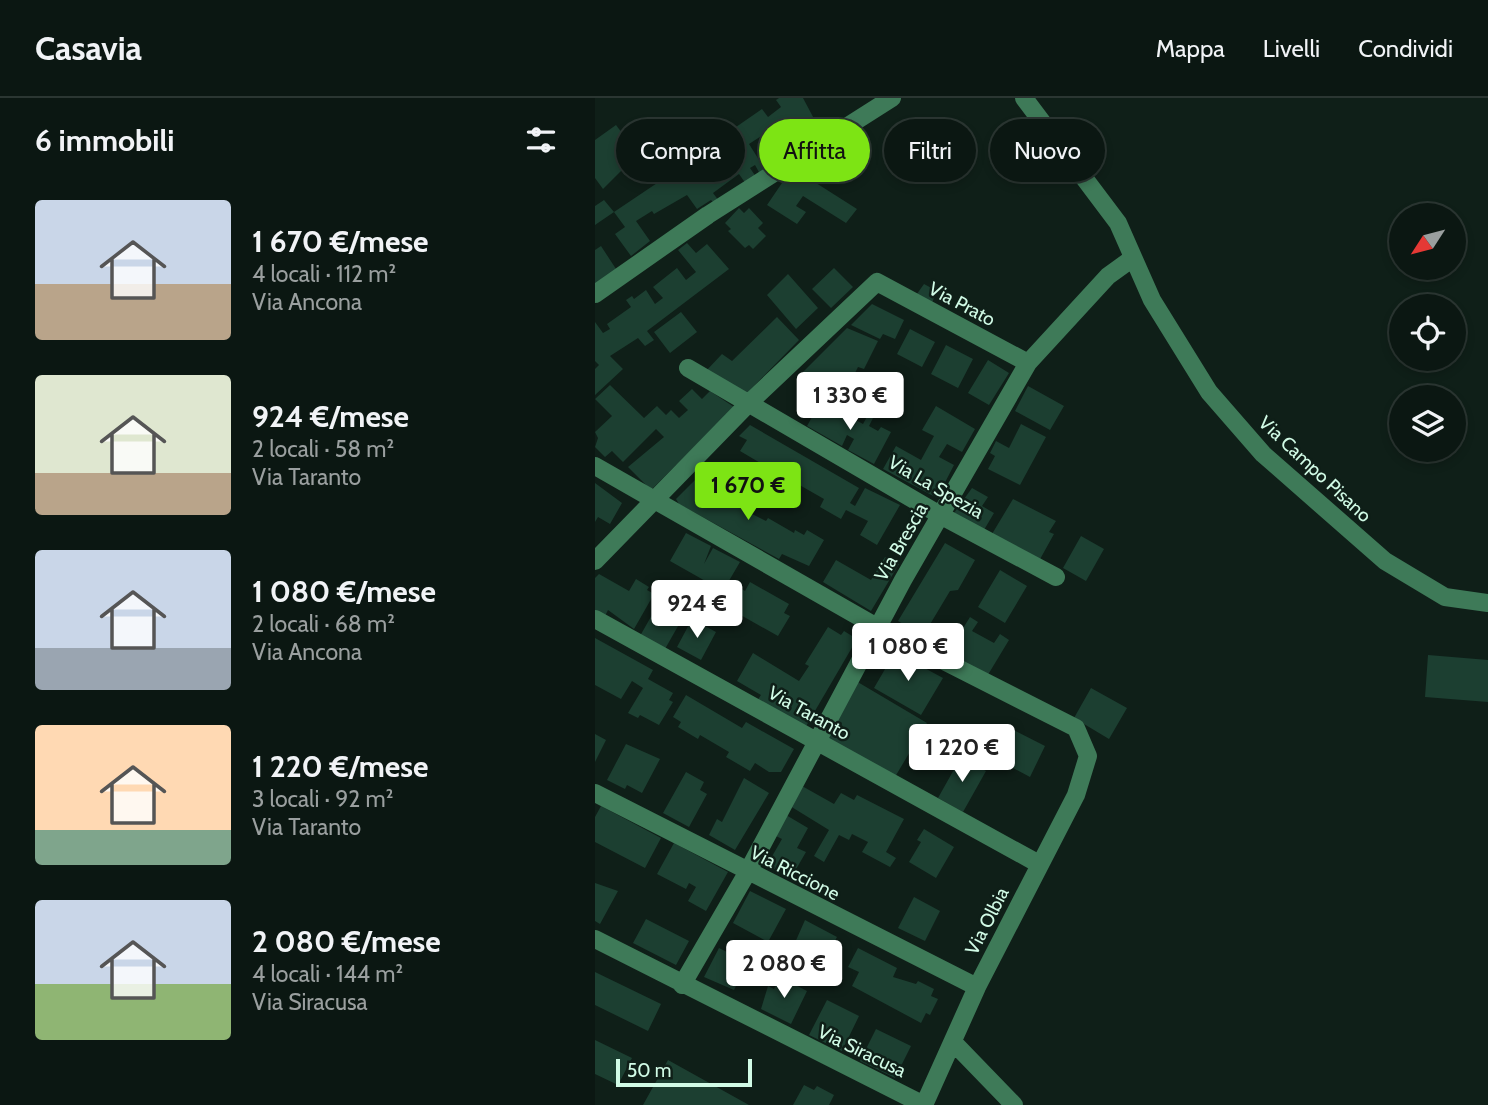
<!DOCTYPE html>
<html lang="it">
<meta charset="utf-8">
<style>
:root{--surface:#0b1712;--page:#14201b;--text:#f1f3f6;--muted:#9a9f9f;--line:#2b3632;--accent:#7de414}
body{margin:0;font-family:Cabin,sans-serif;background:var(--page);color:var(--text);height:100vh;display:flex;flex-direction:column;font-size:26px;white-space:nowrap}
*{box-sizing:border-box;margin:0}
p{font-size:23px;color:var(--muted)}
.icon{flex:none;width:38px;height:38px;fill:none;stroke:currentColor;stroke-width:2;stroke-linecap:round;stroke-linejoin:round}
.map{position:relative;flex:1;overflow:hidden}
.side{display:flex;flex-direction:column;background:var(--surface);width:595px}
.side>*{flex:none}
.banner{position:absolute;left:21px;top:21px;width:665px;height:63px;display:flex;gap:14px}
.needle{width:46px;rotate:234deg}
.fabs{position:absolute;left:794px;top:105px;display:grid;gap:14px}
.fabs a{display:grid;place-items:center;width:77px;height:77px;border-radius:50%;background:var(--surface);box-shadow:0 4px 10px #0003,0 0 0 2px var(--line);font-size:35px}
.scale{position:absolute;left:21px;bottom:18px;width:136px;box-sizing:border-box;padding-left:7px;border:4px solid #d1fbe6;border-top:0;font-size:19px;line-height:24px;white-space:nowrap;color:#d1fbe6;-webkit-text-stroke:5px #0f1f18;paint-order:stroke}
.price{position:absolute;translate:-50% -60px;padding:0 16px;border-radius:7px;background:#fff;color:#222;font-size:23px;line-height:46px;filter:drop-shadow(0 2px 4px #0008)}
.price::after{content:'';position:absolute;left:50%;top:42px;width:21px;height:16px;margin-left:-10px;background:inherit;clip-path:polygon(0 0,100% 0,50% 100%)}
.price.active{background:var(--accent);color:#111}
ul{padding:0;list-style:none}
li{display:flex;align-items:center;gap:21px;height:175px;padding:0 35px}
li span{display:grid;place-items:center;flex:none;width:196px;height:140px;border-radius:7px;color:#555}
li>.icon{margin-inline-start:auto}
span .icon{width:84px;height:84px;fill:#fffc;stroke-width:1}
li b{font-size:30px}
h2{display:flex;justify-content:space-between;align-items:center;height:84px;padding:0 35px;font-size:30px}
.pill{padding:0 24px;border-radius:32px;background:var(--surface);box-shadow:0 4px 10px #0003,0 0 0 2px var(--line);font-size:24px;line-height:63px}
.pill.active{background:var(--accent);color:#111}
header{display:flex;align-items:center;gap:42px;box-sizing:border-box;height:98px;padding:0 35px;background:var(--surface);border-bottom:2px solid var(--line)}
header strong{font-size:33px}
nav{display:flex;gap:38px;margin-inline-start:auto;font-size:24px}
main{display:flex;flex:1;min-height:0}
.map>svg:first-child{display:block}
.building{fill:#1c3f31}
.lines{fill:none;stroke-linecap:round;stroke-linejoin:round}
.minor{stroke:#3e7a58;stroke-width:18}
.labels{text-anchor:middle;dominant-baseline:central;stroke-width:5;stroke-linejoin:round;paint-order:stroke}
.street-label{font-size:19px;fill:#d1fbe6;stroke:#0f1f18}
</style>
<header>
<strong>Casavia</strong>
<nav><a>Mappa</a><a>Livelli</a><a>Condividi</a></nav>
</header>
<main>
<section class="side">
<h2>6 immobili<svg class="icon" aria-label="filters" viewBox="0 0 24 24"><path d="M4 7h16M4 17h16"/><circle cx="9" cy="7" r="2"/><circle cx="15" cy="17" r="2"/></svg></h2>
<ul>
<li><span style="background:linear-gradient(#c9d6e8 60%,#b9a48a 0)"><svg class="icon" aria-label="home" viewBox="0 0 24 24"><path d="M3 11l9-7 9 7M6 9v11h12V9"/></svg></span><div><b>1 670 €/mese</b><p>4 locali · 112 m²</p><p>Via Ancona</p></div></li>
<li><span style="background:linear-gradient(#dfe7d0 70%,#b9a48a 0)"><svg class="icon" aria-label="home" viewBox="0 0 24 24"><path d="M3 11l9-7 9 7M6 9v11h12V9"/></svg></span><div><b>924 €/mese</b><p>2 locali · 58 m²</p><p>Via Taranto</p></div></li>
<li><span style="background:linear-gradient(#c9d6e8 70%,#9aa5b1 0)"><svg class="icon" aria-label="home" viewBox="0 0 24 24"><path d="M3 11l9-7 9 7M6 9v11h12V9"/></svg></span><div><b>1 080 €/mese</b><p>2 locali · 68 m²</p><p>Via Ancona</p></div></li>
<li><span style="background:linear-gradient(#ffd9b3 75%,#7fa58c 0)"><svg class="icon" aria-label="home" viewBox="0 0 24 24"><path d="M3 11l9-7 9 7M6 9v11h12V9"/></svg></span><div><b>1 220 €/mese</b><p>3 locali · 92 m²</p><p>Via Taranto</p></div></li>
<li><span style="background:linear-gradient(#c9d6e8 60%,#8fb573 0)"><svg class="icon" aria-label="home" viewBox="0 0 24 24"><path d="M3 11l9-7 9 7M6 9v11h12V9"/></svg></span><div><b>2 080 €/mese</b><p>4 locali · 144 m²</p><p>Via Siracusa</p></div></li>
</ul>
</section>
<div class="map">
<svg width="893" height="1007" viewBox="0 0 893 1007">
<rect width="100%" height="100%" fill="#0f1f18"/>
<path class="building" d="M184 0H208L225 32 210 42 205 35 190 46 199 58 186 65 171 35 154 46 171 73 165 76 160 67 155 70 161 79 151 86 144 76 118 95 124 103 120 106 116 102 102 111 92 97 59 116 57 113 41 123 55 143 36 158 20 136 30 129 19 114 0 127V108L9 102 19 114 77 75 83 83 92 78 85 69 99 59 102 63 112 56 109 51 119 44 126 55 135 49 128 38 167 11 173 19 186 9 181 2Z
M21 27 48 63 29 76 27 72 8 91 0 80V42Z
M199 71 262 111 251 125 208 98 201 108 211 114 202 126 172 107 187 85 183 82Z
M144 110 149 115 154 110 168 125 163 130 171 138 158 151 154 147 150 150 133 133 136 131 130 125Z
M92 145 101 155 112 146 134 171 52 233 59 242 50 248 43 240 15 258 28 271 0 297V271L4 267 0 263V224L8 235 15 231 12 226 36 209 31 202 37 198 39 201 51 192 60 206 68 200 58 189 82 170 91 182 101 174 83 152Z
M6 148 23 174 0 192V152Z
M239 170 258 189 236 210 217 191Z
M193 176 223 210 201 231 172 197Z
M329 186 342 193 336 207 319 200Z
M277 206 309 222 300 241 288 236 285 241 256 227Z
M86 214 102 234 75 255 59 234Z
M182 219 204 242 152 295 111 273 127 256 137 263Z
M252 230 283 243 269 271 263 269 251 293 244 296 205 277Z
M315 231 340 244 327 269 302 256Z
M351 247 378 261 363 290 336 276Z
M393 262 414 275 394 307 373 295Z
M15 287 49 320 62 308 71 317 76 312 84 320 93 312 84 303 97 291 107 301 115 293 139 309 56 392 33 369 69 339 61 331 28 364 17 353 10 359 0 349 3 340 0 334 17 318 0 301Z
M433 288 469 308 455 332 420 313Z
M226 303 268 326 274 315 279 318 274 328 283 333 286 329 296 334 279 366 253 352 259 341 252 337 247 348 212 328Z
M341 308 380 331 367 354 352 346 344 359 359 367 342 400 288 371 301 348 326 362 339 338 327 332Z
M426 326 451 339 425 387 393 371 400 358 395 355 401 343 414 350Z
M155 327 264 390 255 405 260 408 270 390 305 407 282 447 265 437 273 423 251 412 246 421 225 409 229 401 194 381 192 385 174 376 167 390 155 385 167 366 145 353 152 342 144 338Z
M104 378 146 400 150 394 161 400 153 414 171 423 173 420 199 435 200 432 209 437 212 432 229 442 214 468 187 456 184 461 84 406 81 401Z
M0 385 27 405 15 426 3 419 0 424Z
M377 390 393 399 387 408 399 415 389 432 359 415Z
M418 401 461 423 454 434 459 436 444 463 397 436Z
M91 435 116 448 109 466 118 450 145 464 128 493 75 463Z
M486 438 509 451 491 483 468 470Z
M350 445 380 462 363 492 355 493 328 538 303 523Z
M290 459 304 466 276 513 228 484 241 462 276 482Z
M405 472 432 488 410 525 383 509Z
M4 476 34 493 41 481 54 489 52 492 59 496 39 531 13 512 10 518 0 513V480Z
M155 484 194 506 189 515 195 518 183 538 135 511 145 490 150 493Z
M70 494 95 507 70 551 45 538Z
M375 519 383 524 377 533 399 545 405 536 414 542 391 580 352 556Z
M97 521 121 534 106 562 82 549Z
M233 529 246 537 249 533 262 541 210 630 162 603 166 597 142 583 158 555 204 583 214 568 210 566Z
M0 540 58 572 53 581 78 595 74 602 78 604 64 627 45 617 43 620 33 615 48 590 37 583 26 601 0 587Z
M300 554 348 580 326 617 279 590Z
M833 557 893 562V604L830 599Z
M261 583 332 625 300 679 229 638Z
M496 590 532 610 514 641 479 620Z
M91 597 147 630 151 624 199 651 186 674H174L160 665 155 673 131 659 134 654 105 637 103 641 83 629 86 624 78 619Z
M409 627 450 648 435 679 399 660 407 645 401 642Z
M0 636 11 642 0 664Z
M31 646 65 661 47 695 32 687 30 691 12 682Z
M366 659 391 673 368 714 343 700Z
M91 674 109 684 105 692 112 696 94 729 68 715Z
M149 680 174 695 140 752 114 737 122 721 127 724Z
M207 688 239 706 246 695 259 702 262 697 309 721 291 754 301 760 295 769 267 754 273 744 257 736 254 742 244 737 229 764 219 758 234 732 195 708Z
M6 708 66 740 50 770 0 744V719Z
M191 717 213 730 202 750 211 754 196 780 172 767 187 741 179 737Z
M329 731 359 749 341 780 314 764 326 744 322 742Z
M79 745 133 774 111 813 93 803 101 789 94 785 91 791 62 776Z
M0 785 23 793 5 826 0 823Z
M155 793 191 811 173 844 138 825Z
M319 799 345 813 330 843 303 830Z
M51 821 94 843 81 867 38 845Z
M210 822 242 839 224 872 195 856Z
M124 850 146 861 143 866 150 870 139 892 109 879Z
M263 850 302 870 298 879 321 886 323 883 339 891 336 898 343 901 335 917 331 915 326 925 257 888 264 874 253 869Z
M0 874 66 906 53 933 0 907Z
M185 879 212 893 196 926 166 911 173 888 179 891Z
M232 902 264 918 247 953 214 937Z
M281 931 316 948 300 980 265 963Z
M0 942 37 960 23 987 0 976Z
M73 962 154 1007H48Z
M209 987 219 992 222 988 239 997 234 1007H198Z"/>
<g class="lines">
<path class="minor" d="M429 0 523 125 557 202 614 294 668 356 790 463 850 499 893 505
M0 196 113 117 297 0
M93 270 345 417 461 479
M0 368 282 529 481 630 493 658 481 697 382 889 329 1007
M0 463 154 305 282 184 433 265
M0 521 444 766
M0 695 382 889
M0 841 329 1007
M87 887 152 775 308 482 433 265 513 178 538 160
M359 945 419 1007"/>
</g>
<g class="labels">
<g class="street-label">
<text transform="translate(367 206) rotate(28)">Via Prato</text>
<text transform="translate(720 371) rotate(43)">Via Campo Pisano</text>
<text transform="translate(341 389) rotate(30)">Via La Spezia</text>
<text transform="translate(306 444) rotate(-60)">Via Brescia</text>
<text transform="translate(214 615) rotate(29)">Via Taranto</text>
<text transform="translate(200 775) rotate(27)">Via Riccione</text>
<text transform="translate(392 823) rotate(-63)">Via Olbia</text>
<text transform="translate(267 953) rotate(26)">Via Siracusa</text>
</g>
</g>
</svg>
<div class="fabs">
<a><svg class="needle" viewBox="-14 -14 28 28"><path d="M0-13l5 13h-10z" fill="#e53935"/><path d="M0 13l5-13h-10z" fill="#9a9f9f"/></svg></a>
<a><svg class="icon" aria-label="locate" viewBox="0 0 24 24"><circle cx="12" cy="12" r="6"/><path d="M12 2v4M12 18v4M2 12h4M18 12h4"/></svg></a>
<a><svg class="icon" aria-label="layers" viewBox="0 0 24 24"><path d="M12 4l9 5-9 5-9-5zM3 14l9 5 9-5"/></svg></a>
</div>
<div class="scale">50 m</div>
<b class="price" style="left:255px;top:334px">1 330 €</b>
<b class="price active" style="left:153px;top:424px">1 670 €</b>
<b class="price" style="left:102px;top:542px">924 €</b>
<b class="price" style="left:313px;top:585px">1 080 €</b>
<b class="price" style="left:367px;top:686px">1 220 €</b>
<b class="price" style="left:189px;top:902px">2 080 €</b>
<div class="banner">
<a class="pill">Compra</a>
<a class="pill active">Affitta</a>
<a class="pill">Filtri</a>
<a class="pill">Nuovo</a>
</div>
</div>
</main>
